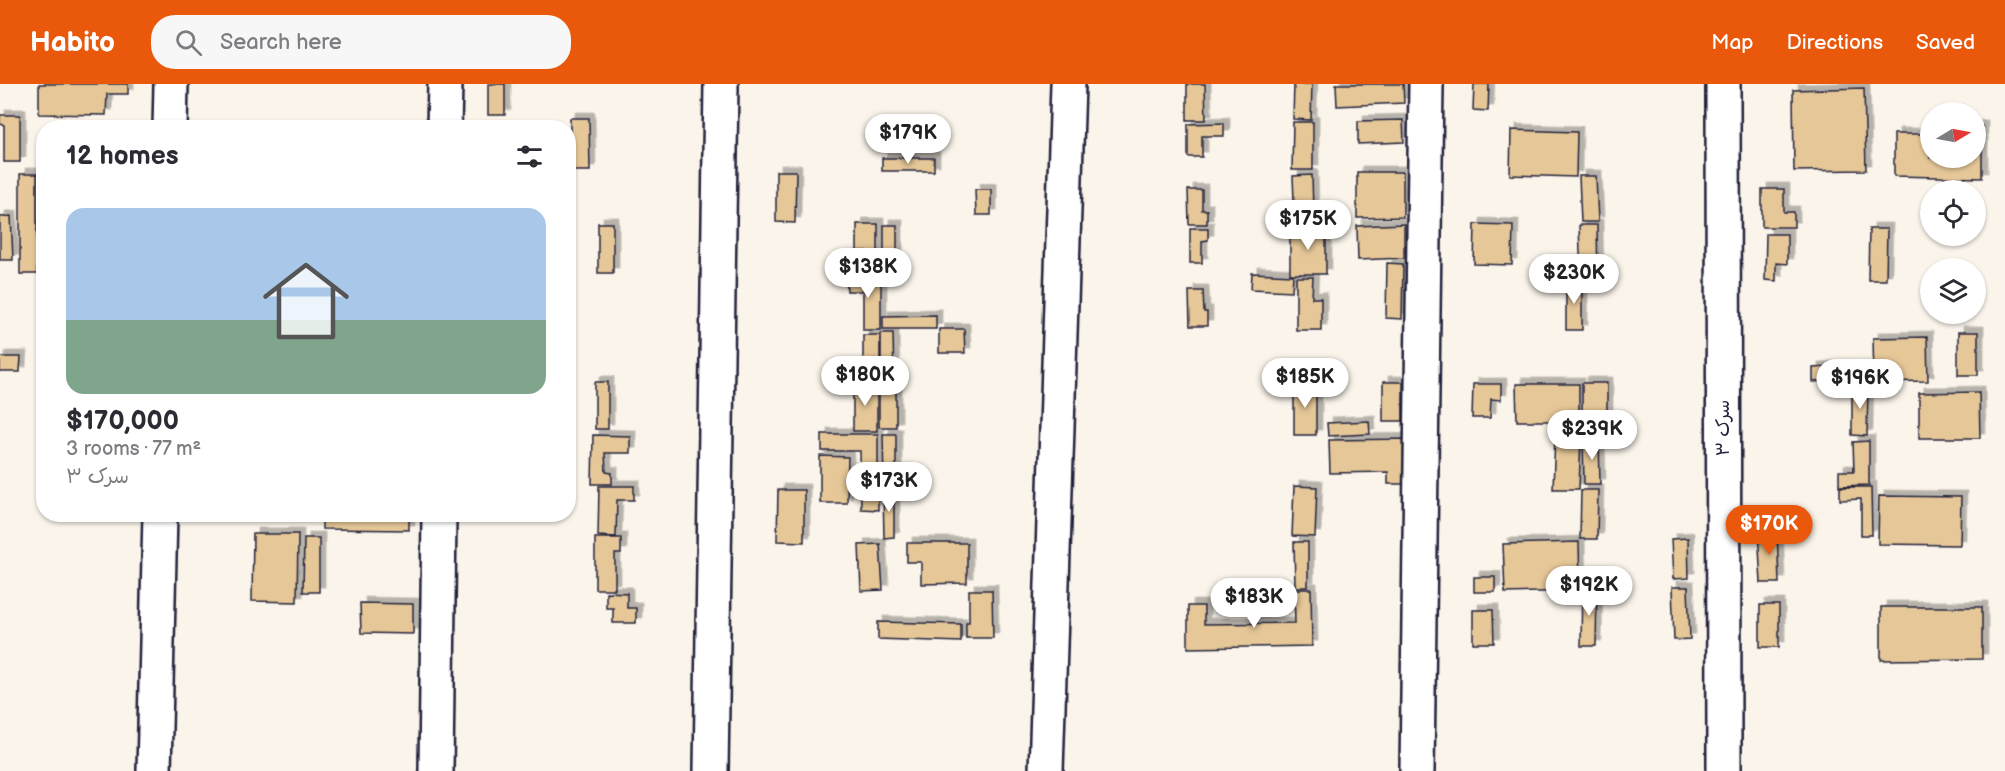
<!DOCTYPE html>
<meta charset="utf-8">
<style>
:root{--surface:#fff;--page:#f7f7f7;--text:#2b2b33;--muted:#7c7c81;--line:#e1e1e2;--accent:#ea580c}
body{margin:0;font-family:"Balsamiq Sans","Playpen Sans Arabic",sans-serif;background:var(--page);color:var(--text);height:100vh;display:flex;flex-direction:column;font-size:22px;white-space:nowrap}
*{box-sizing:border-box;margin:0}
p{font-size:20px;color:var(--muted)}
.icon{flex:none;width:33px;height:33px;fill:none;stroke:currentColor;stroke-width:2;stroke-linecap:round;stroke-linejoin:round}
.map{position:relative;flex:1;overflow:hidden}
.panel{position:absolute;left:36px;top:36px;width:540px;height:402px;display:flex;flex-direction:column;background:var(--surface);border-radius:24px;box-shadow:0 2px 4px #0004}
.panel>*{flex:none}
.needle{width:39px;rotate:80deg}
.fabs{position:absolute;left:1920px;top:18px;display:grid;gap:12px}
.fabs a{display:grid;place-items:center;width:66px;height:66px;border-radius:50%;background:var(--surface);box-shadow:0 2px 4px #0004;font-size:30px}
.price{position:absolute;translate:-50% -51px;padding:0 14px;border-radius:21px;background:#fff;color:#222;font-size:20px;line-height:39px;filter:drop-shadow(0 2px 3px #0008)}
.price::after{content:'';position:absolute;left:50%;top:36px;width:18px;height:14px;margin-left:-9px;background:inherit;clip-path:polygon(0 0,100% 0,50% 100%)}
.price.selected{background:var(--accent);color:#fff}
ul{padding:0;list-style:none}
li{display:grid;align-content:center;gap:12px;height:318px;padding:0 30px}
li+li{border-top:2px solid var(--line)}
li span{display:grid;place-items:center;height:186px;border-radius:18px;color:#555}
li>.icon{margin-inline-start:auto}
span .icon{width:108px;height:108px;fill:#fffc;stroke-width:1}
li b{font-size:26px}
h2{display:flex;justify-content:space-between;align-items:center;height:72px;padding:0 30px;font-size:26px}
header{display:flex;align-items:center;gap:36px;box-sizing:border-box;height:84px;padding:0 30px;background:var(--accent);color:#fff}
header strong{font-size:28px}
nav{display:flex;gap:33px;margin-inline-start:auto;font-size:21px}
.search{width:420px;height:54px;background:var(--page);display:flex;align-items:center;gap:15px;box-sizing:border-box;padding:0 21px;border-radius:24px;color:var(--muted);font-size:22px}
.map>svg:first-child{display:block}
.building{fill:#e5c798;stroke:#22223b;stroke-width:1.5;filter:url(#shadow)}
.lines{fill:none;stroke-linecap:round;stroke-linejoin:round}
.minor-casing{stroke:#22223b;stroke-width:38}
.minor{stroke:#fff;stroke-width:33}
.labels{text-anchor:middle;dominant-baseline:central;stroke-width:5;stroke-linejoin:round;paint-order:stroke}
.street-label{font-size:18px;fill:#22223b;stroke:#fff}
</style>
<header>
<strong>Habito</strong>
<div class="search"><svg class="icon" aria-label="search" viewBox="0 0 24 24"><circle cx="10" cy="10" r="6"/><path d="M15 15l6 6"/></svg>Search here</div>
<nav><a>Map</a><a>Directions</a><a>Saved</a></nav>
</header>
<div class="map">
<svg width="2005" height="687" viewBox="0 0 2005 687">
<defs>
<filter id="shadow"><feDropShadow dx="5.5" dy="-5.5" stdDeviation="0" flood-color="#0004"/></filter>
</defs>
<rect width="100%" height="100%" fill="#faf4ea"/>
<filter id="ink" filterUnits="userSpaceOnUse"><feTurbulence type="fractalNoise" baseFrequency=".0167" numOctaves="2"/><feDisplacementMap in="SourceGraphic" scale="12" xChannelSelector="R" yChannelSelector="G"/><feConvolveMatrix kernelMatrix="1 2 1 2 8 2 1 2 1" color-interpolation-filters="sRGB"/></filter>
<g filter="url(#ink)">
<path class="building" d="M39 0H128V10H107L106 31 39 30Z
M488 0H505V31H488Z
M1187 0H1205L1206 36H1187Z
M1294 0H1312L1311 36 1293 35Z
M1336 0H1403L1404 19 1337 22Z
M1474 0H1489L1488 27 1473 26Z
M1864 4 1866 86 1794 87 1793 6Z
M0 31H20V78H4V41L0 40Z
M570 34H589L590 87H570Z
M1403 36 1404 58 1358 60V37Z
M1293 38H1313V86H1292Z
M1224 39V52H1202V73H1188V40Z
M1976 42H1982V94L1894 92V50H1930V74H1976Z
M1511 46 1577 48 1576 93 1510 91Z
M882 74H934V87H882Z
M776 87H796L795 139 776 138Z
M1357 88H1403V133L1357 134Z
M20 90H37V190H20Z
M1312 91 1313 127H1319V141L1295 142 1293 92Z
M1579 92H1596L1598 138H1581Z
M975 105H991V131H976Z
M1762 105H1784V128H1794V143H1762Z
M1188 106H1202V126H1207V140H1189Z
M11 132 13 176H0V133Z
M598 139H613V189H598Z
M857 140H878V190L858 189 857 178H866V167H857Z
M1404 140V174L1358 176 1357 142Z
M1475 140 1513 141 1512 181 1474 180Z
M884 141H897V194H884Z
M1579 141H1597L1598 195H1581Z
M1190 144H1208V156L1202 157V179H1190Z
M1290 144H1326V190H1290Z
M1869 145H1887L1886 196H1868Z
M1766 150H1787V180L1776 179V197L1765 196Z
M1387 179 1403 180 1402 235 1386 234Z
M1252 189 1293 191 1292 207 1251 205Z
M846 192H881V246H863V207H847Z
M1296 193H1313L1312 214H1321V246H1296Z
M1566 196H1582V246H1566Z
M1189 207H1203L1204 228H1207V242H1190Z
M936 231V245H883V232Z
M939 245H964L965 269H939Z
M1958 248H1978V291H1958Z
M881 249H893L894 296H881Z
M863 251H880V297L863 296Z
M1927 253 1928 297 1874 298 1873 254Z
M0 273H21L20 288H0Z
M1845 282 1846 296 1813 298V284Z
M595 298H608V345H595Z
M1383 298H1403V337H1383Z
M853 299H877V347H853Z
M1294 299H1316V351H1294Z
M1582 299H1607V349H1582Z
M879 300H896V343H879Z
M1473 300H1501V316L1491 315 1490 334H1472Z
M1516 300H1579V337H1517Z
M1852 301H1868L1867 352 1852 351Z
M1979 308 1980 354H1919V309Z
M1369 337 1370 350 1328 352 1327 339Z
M822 350H878V426L861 425 860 367H822Z
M883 350H896V401H884Z
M593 351 630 352V369H605L606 388 612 389V400H592Z
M1555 351 1581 352 1579 405H1553Z
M1599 353 1600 400H1584L1583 354Z
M1408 355 1409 400H1388V388L1330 389 1329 356Z
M1869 357V401L1839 402V387H1854L1853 358Z
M820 372 848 373 847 419H820Z
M599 402H634V416H617L616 453 598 452Z
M1294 402 1317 403 1315 453 1292 452Z
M1840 403H1871L1872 451H1861V415L1840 416Z
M778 406H804V458L777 457Z
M883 406H894V453L884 454Z
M1581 406H1598L1597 455H1580Z
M1879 412 1961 413 1960 461 1878 460Z
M322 430H409V446L322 445Z
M1777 445 1779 499H1761L1758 446Z
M253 450H298L297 518 252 517Z
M304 454H319V508H303Z
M595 454H621V470H615V505H595Z
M1688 454 1689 494 1673 495 1671 455Z
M1294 458H1308V503H1295Z
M1579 458 1580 507 1505 509 1503 460Z
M907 459H967V499L921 500V478H907Z
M880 460 883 506 861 507 859 461Z
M1474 493H1495V508H1474Z
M1582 503 1597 504 1596 562H1581Z
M1672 503H1688L1690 555 1674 556Z
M1294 505H1311L1312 562 1188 564V522H1204V540L1295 539Z
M969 506H992L993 554H966V538H969Z
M606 508 627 509V524H636V539H613V524H606Z
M360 519 413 520V550L361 549Z
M1760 521H1779V563H1760Z
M1881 523H1982V575L1881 576Z
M1473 526H1493L1494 559H1473Z
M878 538 961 540V558L878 555Z"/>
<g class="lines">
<defs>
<path id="minor" d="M1723 0 1724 687
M170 44 171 0
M444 44 445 0
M154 687 160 430
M436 687 439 430
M711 687 721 0
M1046 687 1068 0
M1417 687 1426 0"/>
</defs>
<use href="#minor" class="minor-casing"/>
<use href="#minor" class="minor"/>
</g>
</g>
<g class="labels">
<g class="street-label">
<text transform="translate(1723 344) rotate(-90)">سرک ۳</text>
</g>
</g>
</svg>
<div class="fabs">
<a><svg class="needle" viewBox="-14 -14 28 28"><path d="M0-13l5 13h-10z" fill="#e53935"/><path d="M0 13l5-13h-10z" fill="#7c7c81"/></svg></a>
<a><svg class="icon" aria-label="locate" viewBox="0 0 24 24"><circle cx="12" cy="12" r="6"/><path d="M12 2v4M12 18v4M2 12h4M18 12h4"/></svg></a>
<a><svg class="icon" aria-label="layers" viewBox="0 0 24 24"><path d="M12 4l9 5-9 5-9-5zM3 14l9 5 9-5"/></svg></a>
</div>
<b class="price" style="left:908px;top:81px">$179K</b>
<b class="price" style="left:1308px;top:167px">$175K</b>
<b class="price" style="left:868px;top:215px">$138K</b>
<b class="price" style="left:1574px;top:221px">$230K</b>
<b class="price" style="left:865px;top:323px">$180K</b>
<b class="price" style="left:1305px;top:325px">$185K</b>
<b class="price" style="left:1860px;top:326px">$196K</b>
<b class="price" style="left:1592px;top:377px">$239K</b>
<b class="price" style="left:889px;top:429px">$173K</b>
<b class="price selected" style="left:1769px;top:472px">$170K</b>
<b class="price" style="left:1589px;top:533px">$192K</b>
<b class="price" style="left:1254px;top:545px">$183K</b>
<section class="panel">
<h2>12 homes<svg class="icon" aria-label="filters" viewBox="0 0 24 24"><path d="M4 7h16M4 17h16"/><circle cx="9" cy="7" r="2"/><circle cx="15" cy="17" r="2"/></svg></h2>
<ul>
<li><span style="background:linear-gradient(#a9c7e8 60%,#7fa58c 0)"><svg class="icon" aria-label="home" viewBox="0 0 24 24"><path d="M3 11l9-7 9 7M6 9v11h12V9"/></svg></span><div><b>$170,000</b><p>3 rooms · 77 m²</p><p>سرک ۳</p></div></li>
</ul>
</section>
</div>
